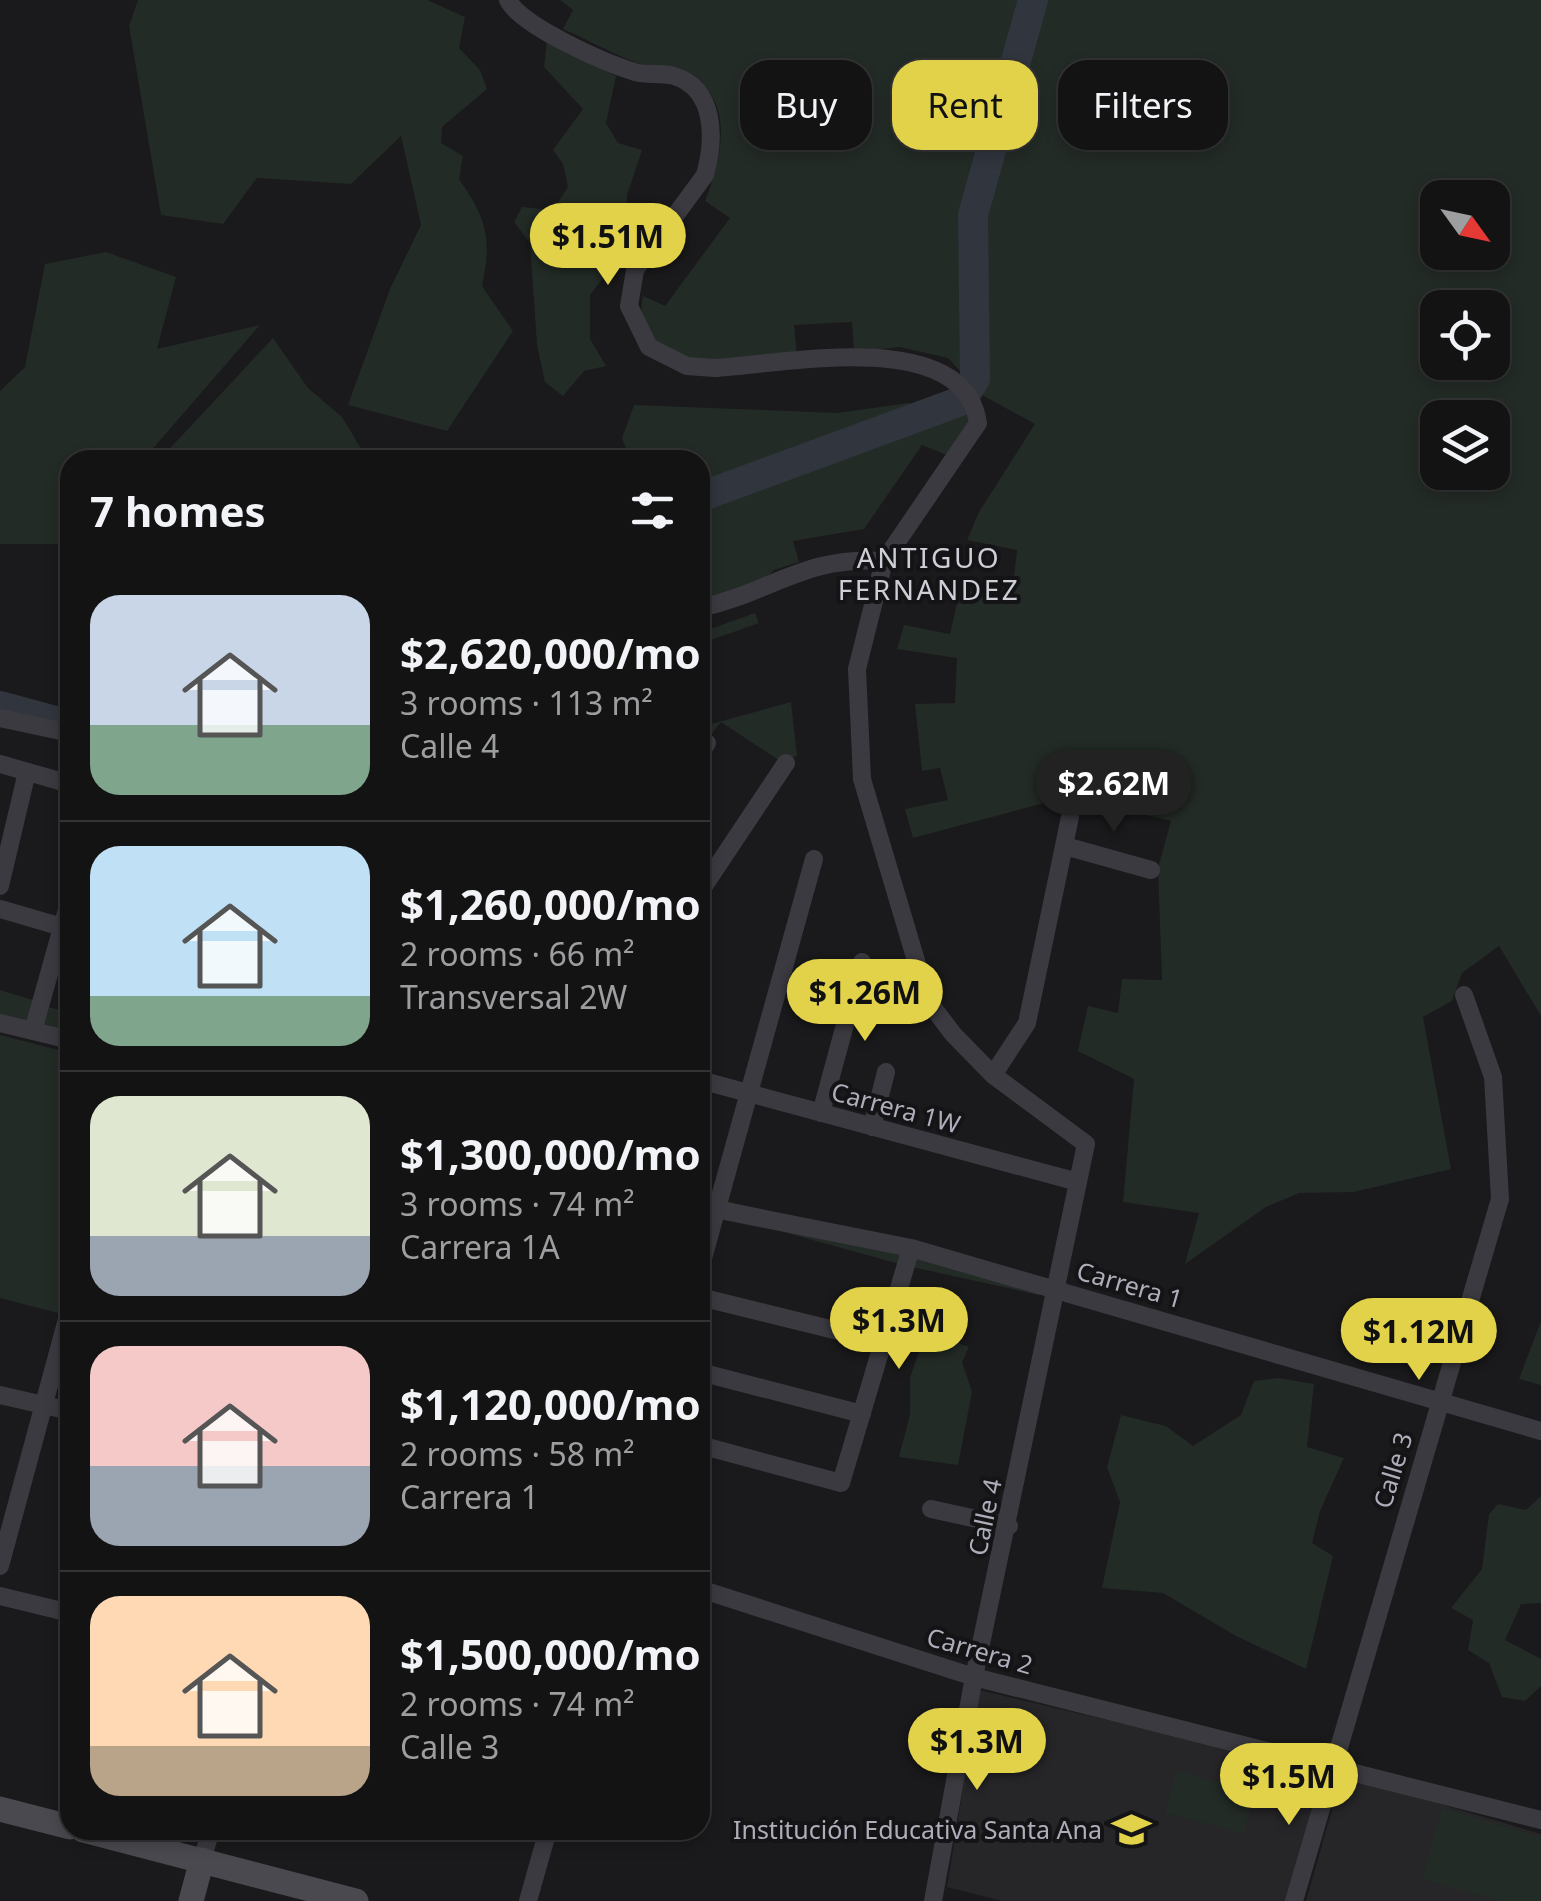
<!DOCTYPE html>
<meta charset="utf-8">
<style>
:root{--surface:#141314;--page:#1d1c1d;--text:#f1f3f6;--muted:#9d9ea0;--line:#333234;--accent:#e2d24a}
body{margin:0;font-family:"Noto Sans",sans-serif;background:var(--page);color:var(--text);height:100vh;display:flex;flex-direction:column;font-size:38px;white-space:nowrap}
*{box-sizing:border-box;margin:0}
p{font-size:32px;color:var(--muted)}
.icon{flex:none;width:55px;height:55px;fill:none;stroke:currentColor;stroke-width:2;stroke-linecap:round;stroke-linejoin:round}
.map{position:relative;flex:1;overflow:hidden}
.sheet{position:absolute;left:60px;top:450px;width:650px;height:1390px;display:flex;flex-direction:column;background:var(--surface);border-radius:30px;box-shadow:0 5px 15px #0003,0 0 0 2px var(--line)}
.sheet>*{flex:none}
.top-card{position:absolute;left:740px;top:60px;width:650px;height:90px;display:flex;gap:20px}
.needle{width:65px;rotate:123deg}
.buttons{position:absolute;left:1420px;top:180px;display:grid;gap:20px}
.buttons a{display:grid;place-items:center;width:90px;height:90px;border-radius:20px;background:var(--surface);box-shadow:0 5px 15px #0003,0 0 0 2px var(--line);font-size:50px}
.price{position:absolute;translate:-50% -85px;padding:0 22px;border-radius:35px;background:var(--accent);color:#111;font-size:32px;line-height:65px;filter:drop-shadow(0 2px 5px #0008)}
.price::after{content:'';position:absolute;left:50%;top:60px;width:30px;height:22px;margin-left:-15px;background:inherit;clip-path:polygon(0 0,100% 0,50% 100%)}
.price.active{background:#222;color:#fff}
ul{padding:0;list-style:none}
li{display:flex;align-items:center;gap:30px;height:250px;padding:0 30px}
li+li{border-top:2px solid var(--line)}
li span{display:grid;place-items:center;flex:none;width:280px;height:200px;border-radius:30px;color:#555}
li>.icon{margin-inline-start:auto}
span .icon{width:120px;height:120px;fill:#fffc;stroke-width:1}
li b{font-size:42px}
h2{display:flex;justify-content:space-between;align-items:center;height:120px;padding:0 30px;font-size:42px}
.chip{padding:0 35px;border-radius:30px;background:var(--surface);box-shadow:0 5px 15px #0003,0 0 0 2px var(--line);font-size:35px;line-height:90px}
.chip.active{background:var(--accent);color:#111}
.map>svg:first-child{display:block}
.built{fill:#262528}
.green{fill:#232b26;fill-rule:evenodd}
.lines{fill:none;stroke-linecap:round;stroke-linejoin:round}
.river{stroke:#30353e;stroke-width:30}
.street{stroke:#3b3a40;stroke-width:18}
.secondary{stroke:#49494f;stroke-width:25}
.labels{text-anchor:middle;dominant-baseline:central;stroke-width:8;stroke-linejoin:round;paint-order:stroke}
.street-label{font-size:25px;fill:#adaeb9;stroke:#141416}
.poi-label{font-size:25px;fill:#adaeb9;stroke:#141416;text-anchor:end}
.neighbourhood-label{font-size:28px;letter-spacing:2.5px;fill:#cdced6;stroke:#141416}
</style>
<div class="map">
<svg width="1541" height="1901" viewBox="0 0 1541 1901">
<rect width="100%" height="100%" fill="#1a191b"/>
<path class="built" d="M979 1690 1325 1771 1285 1901H1002L947 1887Z
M1342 1775 1541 1834V1901H1306Z"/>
<path class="green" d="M138 0H427L465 17 459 48 480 70 487 89 442 127 441 143 463 156 459 179C487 219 492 239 482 286L513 331 447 431 348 405 390 289 421 225 401 136 351 184 257 178 223 224 161 215 129 26Z
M560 0H1541V1016L1499 946 1462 973 1452 1001 1423 1017 1451 1169 1354 1192 1299 1193 1266 1207 1185 1264 1199 1213 1123 1202 1134 1079 1078 1051 1088 1006 1118 1013 1122 979 1162 980 1158 868 1171 821 1108 806 1112 787 1080 784 1070 796 913 838 905 809 948 800 940 768 922 771 915 704 955 703 957 658 897 649 904 625 950 634 960 590 1012 597 1017 550 967 540 979 512 1035 424 982 395 948 358 900 347 854 352 852 322 794 325 797 356C752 354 675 380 651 333 643 319 639 313 643 296L665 306 730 218 705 201C721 161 737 99 688 75 677 69 662 71 650 67 621 59 591 41 563 29L573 10ZM1438 198H1492V252H1438ZM1438 308H1492V362H1438ZM1438 418H1492V472H1438Z
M547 41 616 76 606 123 618 143 642 150 627 195 628 245 590 295V339L606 366 584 371 563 396 545 382 537 345 530 243 514 222 522 207 553 210 568 187 563 164 553 150 583 109 544 67Z
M106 252 176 277 157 349 260 325 143 460H70V544H0V391L25 367 45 264Z
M273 338 308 388 342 417 368 460H159Z
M953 389 970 405 972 423 949 456 922 445 864 529 793 541 799 562 774 570 761 583 700 603V460H630L622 438 634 405 837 413 908 403 931 407Z
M755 613 759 623 700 644V626L713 628Z
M791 702 797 756 780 761 721 722 700 749V727Z
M0 990 33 1000 27 1024 0 1018Z
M47 1007 70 1012V1033L43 1027Z
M0 1035 70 1053V1269L58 1313 0 1298Z
M727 1201 1040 1284 1039 1295 903 1265 722 1215Z
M932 1316 953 1322 954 1342 969 1347 962 1362 972 1392 958 1465 899 1457 910 1414V1377Z
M1541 1321V1385L1519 1379Z
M1278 1378 1314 1384 1307 1447 1344 1458 1320 1511 1312 1543 1333 1556 1306 1669 1236 1636 1163 1593 1102 1588 1120 1502 1107 1467 1121 1415 1166 1426 1193 1446 1241 1415 1254 1381Z
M1541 1496V1603L1521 1604 1505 1640 1541 1659V1686L1525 1701 1502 1697 1489 1663 1468 1650 1473 1620 1451 1608 1482 1569 1489 1514 1498 1504 1526 1510Z
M1176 1771 1255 1792 1244 1834 1165 1813Z
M1442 1808 1541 1837V1901H1499L1422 1879Z"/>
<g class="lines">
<path class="river" d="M700 497 961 401 975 379 973 215 1033 0
M0 706 70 725"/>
<path class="street" d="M508 0C521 26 605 63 635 72 647 76 661 72 674 76 716 89 715 139 705 175L635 270 629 306 649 347 687 366 714 368C784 364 964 326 978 423L884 561 857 669 862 779 928 1001 953 1034 993 1075 1086 1144 974 1677 933 1901
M700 608C770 593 805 555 884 561
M0 718 70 733
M700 754 707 743
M0 764 70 784
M1065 846 1151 870
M0 886 27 772
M700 892 786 763
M0 909 62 927
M0 1023 70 1040
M33 1031 70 899
M993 1075 1027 1023 1070 817
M700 1080 1078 1182
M821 1113 862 962
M872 1127 886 1072
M700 1206 911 1248 1541 1431
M700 1269 814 859
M700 1297 883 1342
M700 1372 862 1414
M0 1395 70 1411
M700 1445 841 1483 911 1248
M931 1509 1009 1526
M0 1566 70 1308
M700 1589 974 1677 1541 1820
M0 1596 70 1613
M202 1860 211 1830
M528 1901 548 1830
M1294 1901 1500 1199 1493 1077 1464 995"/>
<path class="secondary" d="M0 1809 70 1827
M83 1830 356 1901
M191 1901 202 1860"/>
</g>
<defs>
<symbol id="school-bare" viewBox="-9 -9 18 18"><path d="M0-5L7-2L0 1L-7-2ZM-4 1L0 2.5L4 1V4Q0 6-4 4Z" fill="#e2d24a" stroke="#141416" stroke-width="2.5" paint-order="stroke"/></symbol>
</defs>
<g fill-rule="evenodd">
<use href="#school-bare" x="1104" y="1802" width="55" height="55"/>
</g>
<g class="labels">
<g class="street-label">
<text transform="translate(896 1107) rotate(15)">Carrera 1W</text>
<text transform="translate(1130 1284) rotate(16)">Carrera 1</text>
<text transform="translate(1392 1470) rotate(-73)">Calle 3</text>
<text transform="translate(984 1517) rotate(-78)">Calle 4</text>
<text transform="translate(980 1650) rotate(16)">Carrera 2</text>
</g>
<g class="poi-label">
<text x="1102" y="1829">Institución Educativa Santa Ana</text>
</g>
<g class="neighbourhood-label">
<text x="929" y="557">ANTIGUO<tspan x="929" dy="32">FERNANDEZ</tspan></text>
</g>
</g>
</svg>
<div class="buttons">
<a><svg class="needle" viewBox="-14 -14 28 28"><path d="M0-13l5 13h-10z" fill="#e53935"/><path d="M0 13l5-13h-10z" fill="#9d9ea0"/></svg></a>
<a><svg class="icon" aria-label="locate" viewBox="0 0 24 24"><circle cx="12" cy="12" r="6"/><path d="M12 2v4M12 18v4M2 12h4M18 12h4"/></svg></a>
<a><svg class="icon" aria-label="layers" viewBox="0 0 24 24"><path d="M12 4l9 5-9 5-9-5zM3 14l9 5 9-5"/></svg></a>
</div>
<b class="price" style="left:608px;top:288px">$1.51M</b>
<b class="price active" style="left:1114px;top:835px">$2.62M</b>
<b class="price" style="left:865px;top:1044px">$1.26M</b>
<b class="price" style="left:899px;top:1372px">$1.3M</b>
<b class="price" style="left:1419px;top:1383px">$1.12M</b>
<b class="price" style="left:977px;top:1793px">$1.3M</b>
<b class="price" style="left:1289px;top:1828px">$1.5M</b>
<div class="top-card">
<a class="chip">Buy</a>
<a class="chip active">Rent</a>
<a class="chip">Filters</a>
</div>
<section class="sheet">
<h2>7 homes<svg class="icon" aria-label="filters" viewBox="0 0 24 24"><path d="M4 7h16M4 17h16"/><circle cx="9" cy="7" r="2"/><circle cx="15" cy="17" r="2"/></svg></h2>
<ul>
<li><span style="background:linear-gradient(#c9d6e8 65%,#7fa58c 0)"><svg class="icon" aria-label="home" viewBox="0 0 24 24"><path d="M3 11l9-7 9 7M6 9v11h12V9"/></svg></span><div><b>$2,620,000/mo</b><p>3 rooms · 113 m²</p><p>Calle 4</p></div></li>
<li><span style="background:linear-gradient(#bfe0f5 75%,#7fa58c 0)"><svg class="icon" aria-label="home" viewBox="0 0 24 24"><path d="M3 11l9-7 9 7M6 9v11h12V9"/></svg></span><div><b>$1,260,000/mo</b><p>2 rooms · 66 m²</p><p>Transversal 2W</p></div></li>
<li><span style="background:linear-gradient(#dfe7d0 70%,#9aa5b1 0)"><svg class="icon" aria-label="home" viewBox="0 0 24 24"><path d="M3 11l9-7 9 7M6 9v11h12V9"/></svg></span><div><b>$1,300,000/mo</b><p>3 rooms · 74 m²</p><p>Carrera 1A</p></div></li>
<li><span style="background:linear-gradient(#f6c9c9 60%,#9aa5b1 0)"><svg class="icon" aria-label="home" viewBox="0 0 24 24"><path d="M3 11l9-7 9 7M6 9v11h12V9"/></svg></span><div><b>$1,120,000/mo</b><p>2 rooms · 58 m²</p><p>Carrera 1</p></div></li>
<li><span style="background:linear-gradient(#ffd9b3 75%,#b9a48a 0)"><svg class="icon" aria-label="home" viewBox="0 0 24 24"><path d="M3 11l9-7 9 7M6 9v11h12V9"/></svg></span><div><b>$1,500,000/mo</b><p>2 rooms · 74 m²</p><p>Calle 3</p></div></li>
</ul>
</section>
</div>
